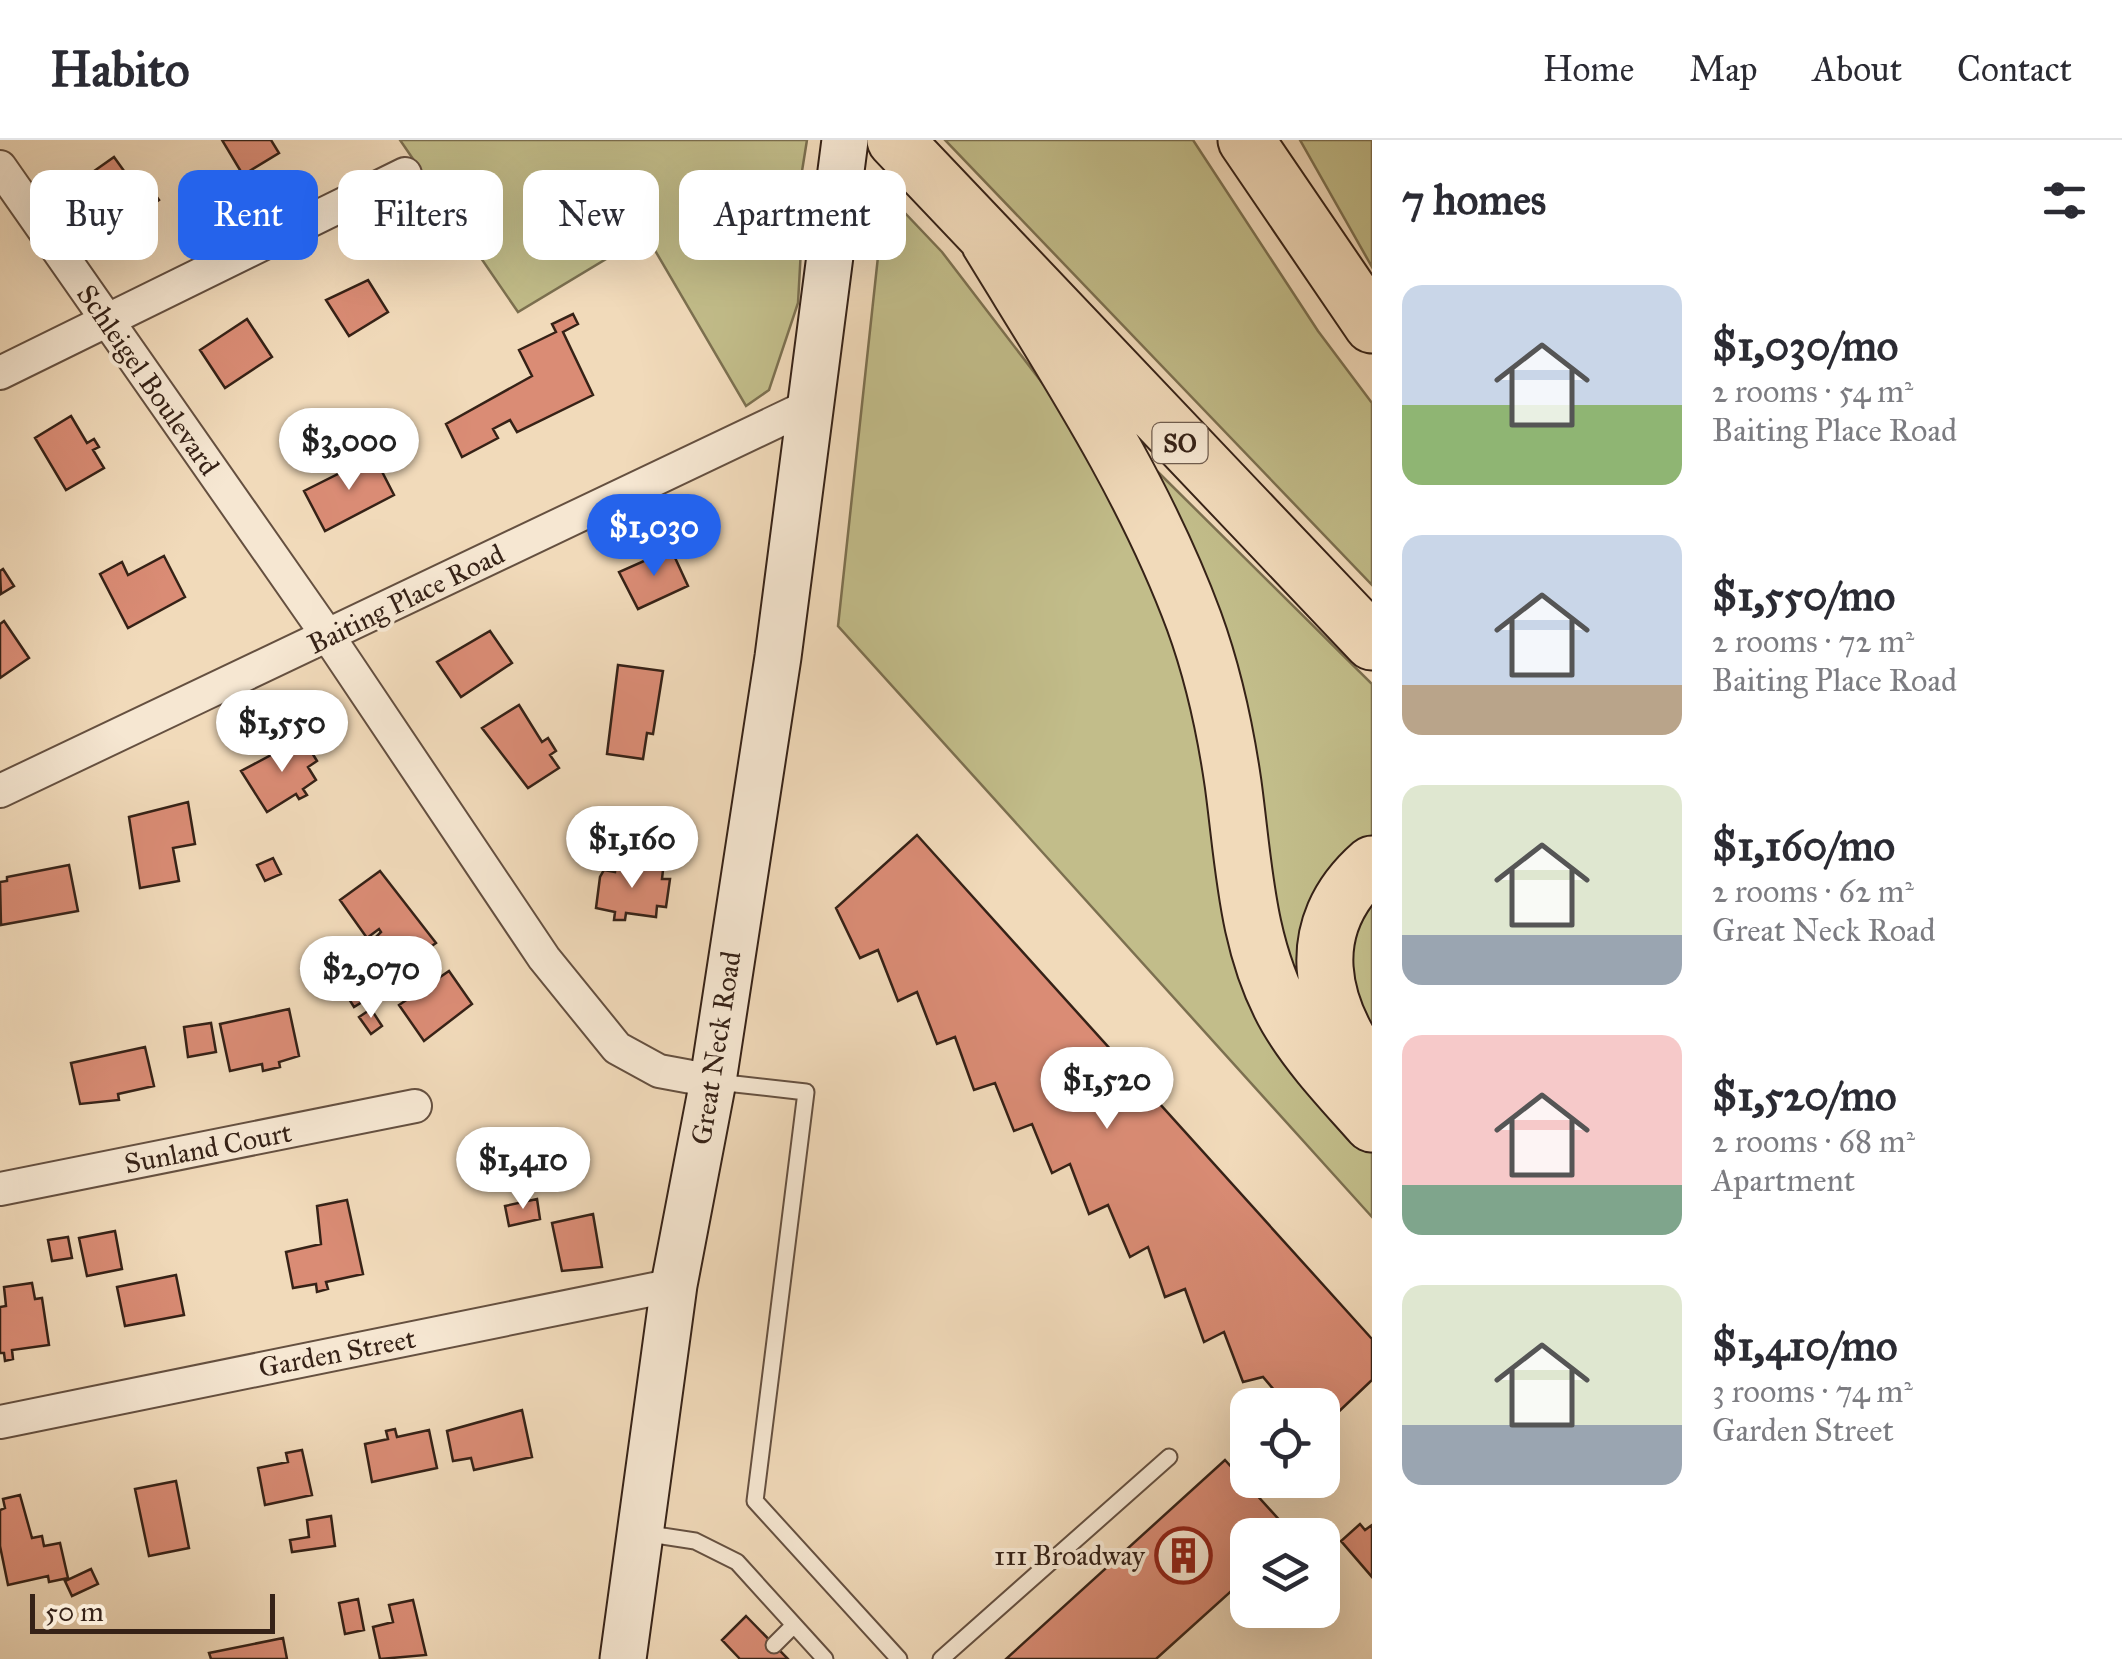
<!DOCTYPE html>
<meta charset="utf-8">
<style>
:root{--surface:#fff;--page:#f7f7f7;--text:#2b2b33;--muted:#7c7c81;--line:#e1e1e2;--accent:#2563eb}
body{margin:0;font-family:"IM FELL Great Primer",serif;background:var(--page);color:var(--text);height:100vh;display:flex;flex-direction:column;font-size:38px;white-space:nowrap}
*{box-sizing:border-box;margin:0}
p{font-size:32px;color:var(--muted)}
.icon{flex:none;width:55px;height:55px;fill:none;stroke:currentColor;stroke-width:2;stroke-linecap:round;stroke-linejoin:round}
.map{position:relative;flex:1;overflow:hidden}
.panel{display:flex;flex-direction:column;background:var(--surface);width:750px}
.panel>*{flex:none}
.top-card{position:absolute;left:30px;top:30px;width:950px;height:90px;display:flex;gap:20px}
.tools{position:absolute;left:1230px;top:1248px;display:grid;gap:20px}
.tools a{display:grid;place-items:center;width:110px;height:110px;border-radius:20px;background:var(--surface);box-shadow:0 10px 40px #0002;font-size:50px}
.scale{position:absolute;left:30px;bottom:25px;width:245px;box-sizing:border-box;padding-left:10px;border:5px solid #362217;border-top:0;font-size:28px;line-height:35px;white-space:nowrap;color:#362217;-webkit-text-stroke:8px #f6e7d2;paint-order:stroke}
.price{position:absolute;translate:-50% -85px;padding:0 22px;border-radius:35px;background:#fff;color:#222;font-size:32px;line-height:65px;filter:drop-shadow(0 2px 5px #0008)}
.price::after{content:'';position:absolute;left:50%;top:60px;width:30px;height:22px;margin-left:-15px;background:inherit;clip-path:polygon(0 0,100% 0,50% 100%)}
.price.current{background:var(--accent);color:#fff}
ul{padding:0;list-style:none}
li{display:flex;align-items:center;gap:30px;height:250px;padding:0 30px}
li span{display:grid;place-items:center;flex:none;width:280px;height:200px;border-radius:20px;color:#555}
li>.icon{margin-inline-start:auto}
span .icon{width:120px;height:120px;fill:#fffc;stroke-width:1}
li b{font-size:42px}
h2{display:flex;justify-content:space-between;align-items:center;height:120px;padding:0 30px;font-size:42px}
.tag{padding:0 35px;border-radius:20px;background:var(--surface);box-shadow:0 10px 40px #0002;font-size:35px;line-height:90px}
.tag.current{background:var(--accent);color:#fff}
header{display:flex;align-items:center;gap:60px;box-sizing:border-box;height:140px;padding:0 50px;background:var(--surface);border-bottom:2px solid var(--line)}
header strong{font-size:48px}
nav{display:flex;gap:55px;margin-inline-start:auto;font-size:35px}
main{display:flex;flex:1;min-height:0}
.map>svg:first-child{display:block}
.green{fill:#c2bd8a;stroke:#7c7050;stroke-width:2.5}
.building{fill:#da8c75;stroke:#362217;stroke-width:2.5}
.lines{fill:none;stroke-linecap:round;stroke-linejoin:round}
.service-casing{stroke:#655040;stroke-width:19}
.minor-casing{stroke:#655040;stroke-width:36}
.secondary-casing{stroke:#362217;stroke-width:49}
.motorway-casing{stroke:#362217;stroke-width:59}
.service{stroke:#f6e7d2;stroke-width:15}
.minor{stroke:#f6e7d2;stroke-width:32}
.secondary{stroke:#f6e7d2;stroke-width:45}
.motorway{stroke:#f1daba;stroke-width:55}
.labels{text-anchor:middle;dominant-baseline:central;stroke-width:8;stroke-linejoin:round;paint-order:stroke}
.shield{fill:#f6e7d2;stroke:#705d4f;stroke-width:2.5}
.shield-label{font-size:25px;font-weight:bold;fill:#362217}
.street-label{font-size:28px;fill:#362217;stroke:#f6e7d2}
.poi-label{font-size:28px;fill:#362217;stroke:#f6e7d2;text-anchor:end}
</style>
<header>
<strong>Habito</strong>
<nav><a>Home</a><a>Map</a><a>About</a><a>Contact</a></nav>
</header>
<main>
<div class="map">
<svg width="1372" height="1519" viewBox="0 0 1372 1519">
<rect width="100%" height="100%" fill="#f1daba"/>
<filter id="stains"><feTurbulence type="fractalNoise" baseFrequency=".002" numOctaves="4"/><feColorMatrix values="0 0 0 0 .2 0 0 0 0 .09 0 0 0 0 .02 0 0 0 .5 -.17"/></filter>
<radialGradient id="worn" r=".72"><stop offset=".6" stop-color="#630" stop-opacity="0"/><stop offset="1" stop-color="#630" stop-opacity=".3"/></radialGradient>
<path class="green" d="M400 0H807L798 56 802 91 798 163 769 250 746 266 646 95 518 172Z
M945 0H1193L1318 191 1372 263V445Z
M1300 0H1372V127Z
M885 52 942 112 1122 347 1184 490 1238 790 1372 1010V1077L838 486Z
M1158 332 1372 544V703L1298 864 1149 341Z
M1372 747V912L1342 813Z"/>
<path class="building" d="M222 0H271L279 13 243 35Z
M114 17 142 56 151 49 159 60 118 90 80 41Z
M368 140 388 172 349 196 326 160Z
M573 174 578 184 563 192 593 255 517 292 510 280 493 289 498 298 462 317 446 284 532 236 519 210 556 192 552 184Z
M247 179 272 217 225 248 200 210Z
M71 276 87 303 94 299 99 307 93 310 104 328 66 350 35 298Z
M374 316 394 355 325 391 304 351Z
M671 409 688 446 638 469 619 432Z
M164 416 185 457 128 488 100 434 122 422 128 435Z
M3 429 14 446 1 454 0 431Z
M4 481 29 518 0 538V484Z
M490 491 512 523 461 557 437 522Z
M618 525 663 531 653 594 647 593 643 619 607 614Z
M519 565 542 602 548 598 556 611 550 615 559 628 528 648 482 588Z
M303 598 317 621 308 627 316 640 303 649 307 655 299 659 296 654 267 672 241 631Z
M188 662 195 704 173 708 179 741 140 748 129 677Z
M917 695 1372 1199V1240L1331 1279 1322 1280V1265H1287L1263 1237 1243 1242 1224 1192 1204 1202 1185 1149 1165 1157 1148 1107 1130 1117 1108 1065 1089 1074 1070 1024 1052 1033 1032 984 1014 991 995 943 974 950 955 897 937 904 917 852 898 861 878 810 860 818 836 768Z
M273 718 281 734 265 741 257 725Z
M616 724 663 730 662 739H670L666 767 657 766 656 777 626 773 625 780H614L615 772 596 768 600 737 604 730 615 732Z
M69 725 78 771 1 785 0 742 7 741V737Z
M380 731 436 803 416 817 412 811 399 820 394 813 381 823 368 805 381 792 379 789 367 798 340 760Z
M449 831 472 864 424 901 399 865Z
M360 841 370 857 354 867 344 851Z
M289 869 299 916 279 922 280 927 263 931 262 924 230 931 220 884Z
M371 869 382 886 371 894 359 877Z
M211 883 216 912 188 917 184 887Z
M145 907 154 946 118 954 119 960 80 964 71 923Z
M537 1059 540 1079 509 1086 505 1066Z
M347 1060 363 1134 326 1142 328 1149 317 1152 316 1144 293 1148 286 1112 321 1104 317 1066Z
M593 1074 602 1127 562 1131 552 1083Z
M115 1091 122 1129 87 1136 79 1098Z
M68 1097 72 1118 52 1121 48 1100Z
M176 1135 184 1175 125 1186 117 1147Z
M32 1143 35 1159 42 1158 49 1205 12 1210 13 1219 5 1221 4 1213H0V1167L6 1166 4 1147Z
M522 1270 532 1317 474 1330 471 1318 453 1321 447 1291Z
M395 1289 397 1297 429 1290 437 1328 372 1342 365 1304 388 1299 386 1291Z
M302 1310 312 1355 265 1365 258 1328 288 1322 286 1313Z
M1225 1320 1293 1395H1248V1436L1156 1519H1006Z
M176 1341 189 1408 149 1416 135 1349Z
M20 1355 32 1398 42 1396 44 1406 60 1403 68 1438 49 1442 48 1436 8 1445 0 1406V1370L5 1368 3 1359Z
M331 1376 335 1406 292 1412 290 1400 309 1397 307 1380Z
M1360 1384 1365 1390 1372 1385V1437L1341 1401Z
M91 1429 98 1444 72 1456 65 1441Z
M358 1459 364 1490 345 1494 339 1463Z
M413 1460 426 1515 380 1519 373 1487 393 1482 389 1465Z
M746 1476 788 1519H740L722 1500Z
M283 1498 287 1519H211L209 1513Z"/>
<g class="lines">
<defs>
<path id="service" d="M717 942 806 952 755 1361 899 1519
M643 1393 695 1401 737 1422 825 1519
M774 1505 794 1485
M941 1519 1169 1317"/>
<path id="minor" d="M0 27 328 496 544 818 617 908 659 931 713 941
M0 233 405 34
M0 651 811 265
M0 1049 415 966
M0 1282 674 1145"/>
<path id="secondary" d="M623 1519 674 1145 713 941 778 517 845 0"/>
<path id="motorway" d="M895 0 1372 502
M1246 0 1372 185
M989 102C1064 225 1144 346 1194 481 1213 533 1225 588 1233 643 1244 723 1246 806 1287 878 1310 917 1342 950 1372 984
M1372 724C1300 787 1319 868 1372 935"/>
</defs>
<use href="#service" class="service-casing"/>
<use href="#minor" class="minor-casing"/>
<use href="#secondary" class="secondary-casing"/>
<use href="#motorway" class="motorway-casing"/>
<use href="#service" class="service"/>
<use href="#minor" class="minor"/>
<use href="#secondary" class="secondary"/>
<use href="#motorway" class="motorway"/>
</g>
<defs>
<symbol id="building-ring" viewBox="-11 -11 22 22"><circle r="9.5" fill="#f6e7d2" stroke="#8f2418" stroke-width="1.5"/><path d="M-4-6H4V6H1V3H-1V6H-4ZM-2.5-4.3h1.7v1.8h-1.7ZM.8-4.3h1.7v1.8H.8ZM-2.5-1h1.7V.8h-1.7ZM.8-1h1.7V.8H.8Z" fill="#8f2418"/></symbol>
</defs>
<g fill-rule="evenodd">
<use href="#building-ring" x="1152" y="1384" width="63" height="63"/>
</g>
<g class="labels">
<rect class="shield" x="1152.5" y="283" width="55" height="40" rx="8"/>
<g class="shield-label">
<text x="1180" y="303">SO</text>
</g>
<g class="street-label">
<text transform="translate(148 240) rotate(55)">Schleigel Boulevard</text>
<text transform="translate(406 459) rotate(-26)">Baiting Place Road</text>
<text transform="translate(716 908) rotate(-81)">Great Neck Road</text>
<text transform="translate(208 1008) rotate(-11)">Sunland Court</text>
<text transform="translate(337 1213) rotate(-11)">Garden Street</text>
</g>
<g class="poi-label">
<text x="1145" y="1415">111 Broadway</text>
</g>
</g>
<rect width="100%" height="100%" filter="url(#stains)"/>
<rect width="100%" height="100%" fill="url(#worn)"/>
</svg>
<div class="tools">
<a><svg class="icon" aria-label="locate" viewBox="0 0 24 24"><circle cx="12" cy="12" r="6"/><path d="M12 2v4M12 18v4M2 12h4M18 12h4"/></svg></a>
<a><svg class="icon" aria-label="layers" viewBox="0 0 24 24"><path d="M12 4l9 5-9 5-9-5zM3 14l9 5 9-5"/></svg></a>
</div>
<div class="scale">50 m</div>
<b class="price" style="left:349px;top:353px">$3,000</b>
<b class="price current" style="left:654px;top:439px">$1,030</b>
<b class="price" style="left:282px;top:635px">$1,550</b>
<b class="price" style="left:632px;top:751px">$1,160</b>
<b class="price" style="left:371px;top:881px">$2,070</b>
<b class="price" style="left:1107px;top:992px">$1,520</b>
<b class="price" style="left:523px;top:1072px">$1,410</b>
<div class="top-card">
<a class="tag">Buy</a>
<a class="tag current">Rent</a>
<a class="tag">Filters</a>
<a class="tag">New</a>
<a class="tag">Apartment</a>
</div>
</div>
<section class="panel">
<h2>7 homes<svg class="icon" aria-label="filters" viewBox="0 0 24 24"><path d="M4 7h16M4 17h16"/><circle cx="9" cy="7" r="2"/><circle cx="15" cy="17" r="2"/></svg></h2>
<ul>
<li><span style="background:linear-gradient(#c9d6e8 60%,#8fb573 0)"><svg class="icon" aria-label="home" viewBox="0 0 24 24"><path d="M3 11l9-7 9 7M6 9v11h12V9"/></svg></span><div><b>$1,030/mo</b><p>2 rooms · 54 m²</p><p>Baiting Place Road</p></div></li>
<li><span style="background:linear-gradient(#c9d6e8 75%,#b9a48a 0)"><svg class="icon" aria-label="home" viewBox="0 0 24 24"><path d="M3 11l9-7 9 7M6 9v11h12V9"/></svg></span><div><b>$1,550/mo</b><p>2 rooms · 72 m²</p><p>Baiting Place Road</p></div></li>
<li><span style="background:linear-gradient(#dfe7d0 75%,#9aa5b1 0)"><svg class="icon" aria-label="home" viewBox="0 0 24 24"><path d="M3 11l9-7 9 7M6 9v11h12V9"/></svg></span><div><b>$1,160/mo</b><p>2 rooms · 62 m²</p><p>Great Neck Road</p></div></li>
<li><span style="background:linear-gradient(#f6c9c9 75%,#7fa58c 0)"><svg class="icon" aria-label="home" viewBox="0 0 24 24"><path d="M3 11l9-7 9 7M6 9v11h12V9"/></svg></span><div><b>$1,520/mo</b><p>2 rooms · 68 m²</p><p>Apartment</p></div></li>
<li><span style="background:linear-gradient(#dfe7d0 70%,#9aa5b1 0)"><svg class="icon" aria-label="home" viewBox="0 0 24 24"><path d="M3 11l9-7 9 7M6 9v11h12V9"/></svg></span><div><b>$1,410/mo</b><p>3 rooms · 74 m²</p><p>Garden Street</p></div></li>
</ul>
</section>
</main>
